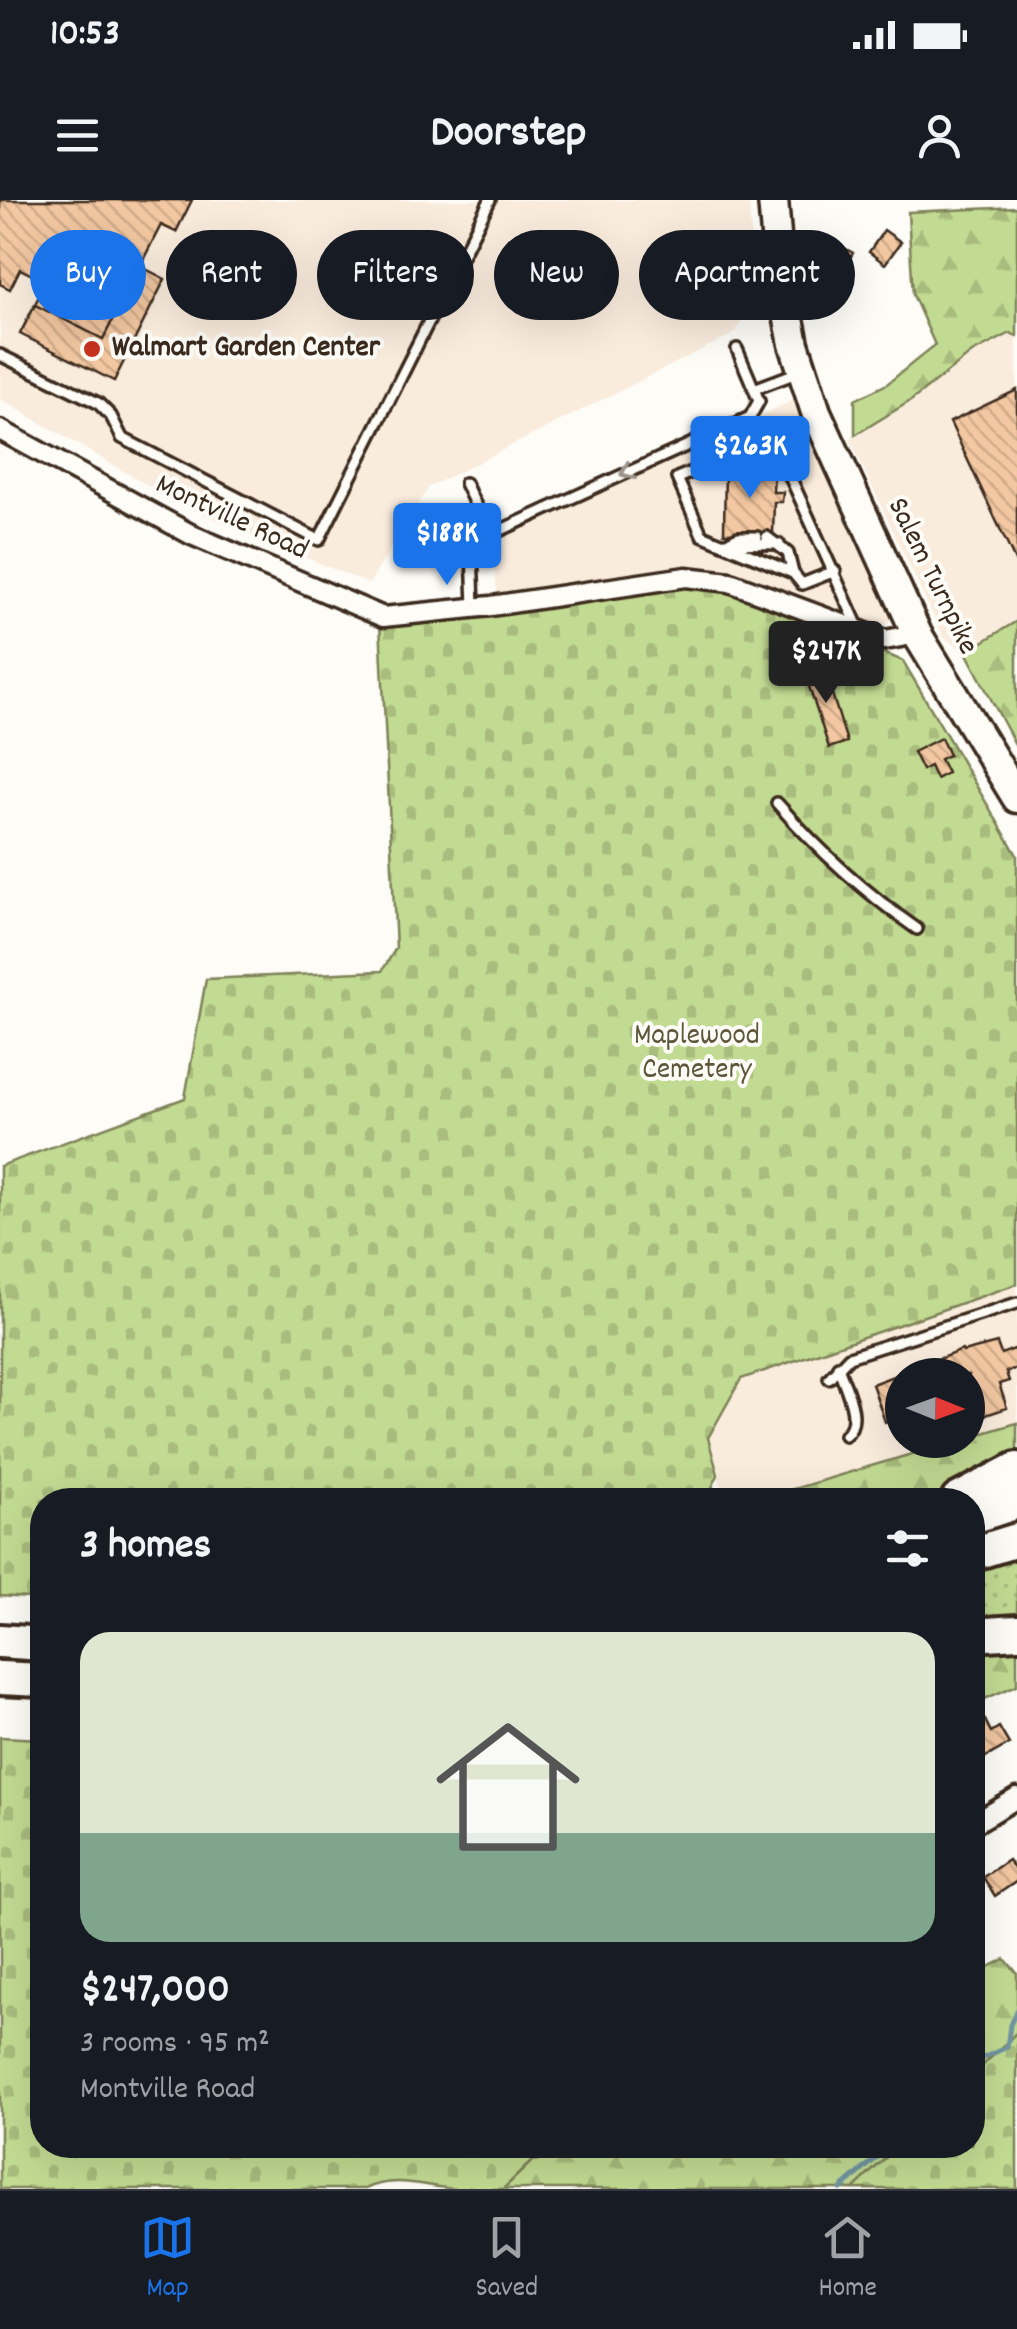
<!DOCTYPE html>
<meta charset="utf-8">
<style>
:root{--surface:#171b24;--page:#20242c;--text:#f1f3f6;--muted:#9ea1a6;--line:#363941;--accent:#1a73e8}
body{margin:0;font-family:Dekko,sans-serif;background:var(--page);color:var(--text);height:100vh;display:flex;flex-direction:column;font-size:38px;white-space:nowrap}
*{box-sizing:border-box;margin:0}
p{font-size:32px;color:var(--muted)}
.icon{flex:none;width:55px;height:55px;fill:none;stroke:currentColor;stroke-width:2;stroke-linecap:round;stroke-linejoin:round}
.map{position:relative;flex:1;overflow:hidden}
.details{position:absolute;left:30px;top:1288px;width:955px;height:670px;display:flex;flex-direction:column;background:var(--surface);border-radius:40px;box-shadow:0 10px 40px #0002}
.details>*{flex:none}
.top-card{position:absolute;left:30px;top:30px;width:958px;height:90px;display:flex;gap:20px}
.needle{width:65px;rotate:91deg}
.controls{position:absolute;left:885px;top:1158px;display:grid;gap:20px}
.controls a{display:grid;place-items:center;width:100px;height:100px;border-radius:50%;background:var(--surface);box-shadow:0 10px 40px #0002;font-size:50px}
.price{position:absolute;translate:-50% -85px;padding:0 22px;border-radius:10px;background:var(--accent);color:#fff;font-size:32px;line-height:65px;filter:drop-shadow(0 2px 5px #0008)}
.price::after{content:'';position:absolute;left:50%;top:60px;width:30px;height:22px;margin-left:-15px;background:inherit;clip-path:polygon(0 0,100% 0,50% 100%)}
.price.active{background:#222;color:#fff}
ul{padding:0;list-style:none}
li{display:grid;align-content:center;gap:20px;height:530px;padding:0 50px}
li+li{border-top:2px solid var(--line)}
li span{display:grid;place-items:center;height:310px;border-radius:30px;color:#555}
li>.icon{margin-inline-start:auto}
span .icon{width:180px;height:180px;fill:#fffc;stroke-width:1}
li b{font-size:42px}
h2{display:flex;justify-content:space-between;align-items:center;height:120px;padding:0 50px;font-size:42px}
.pill{padding:0 35px;border-radius:45px;background:var(--surface);box-shadow:0 10px 40px #0002;font-size:35px;line-height:90px}
.pill.active{background:var(--accent);color:#fff}
.status{display:flex;justify-content:space-between;align-items:center;height:70px;padding:0 50px;background:var(--surface);direction:ltr}
.status svg{height:28px;fill:currentColor}
header{display:flex;justify-content:space-between;align-items:center;height:130px;padding:0 50px;background:var(--surface);font-size:45px;font-weight:700}
.menu{display:flex;justify-content:space-around;align-items:center;height:140px;border-top:2px solid var(--line);background:var(--surface);font-size:28px;color:var(--muted)}
.menu a{display:grid;justify-items:center;gap:5px}
.menu .active{color:var(--accent)}
.map>svg:first-child{display:block}
.built{fill:#faecdd}
.grass{fill:url(#grass-dots);stroke:#7e8258;stroke-width:2.5}
.forest{fill:url(#forest-firs);stroke:#7e8258;stroke-width:2.5}
.cemetery{fill:url(#cemetery-stones);stroke:#7e8258;stroke-width:2.5}
.lines{fill:none;stroke-linecap:round;stroke-linejoin:round}
.stream{stroke:#7295a1;stroke-width:5}
.building{fill:url(#building-back-hatch);stroke:#3b2a1e;stroke-width:2.5}
.service-casing{stroke:#3b2a1e;stroke-width:16}
.minor-casing{stroke:#3b2a1e;stroke-width:25}
.primary-casing{stroke:#3b2a1e;stroke-width:35}
.motorway-casing{stroke:#3b2a1e;stroke-width:40}
.service{stroke:#fdfcf7;stroke-width:9}
.minor{stroke:#fdfcf7;stroke-width:18}
.primary{stroke:#fdfcf7;stroke-width:28}
.motorway{stroke:#fdfcf7;stroke-width:32}
.oneway{stroke:#9c938a}
.poi-dot{fill:#c8321e;stroke:#fdfcf7;stroke-width:4}
.labels{text-anchor:middle;dominant-baseline:central;stroke-width:8;stroke-linejoin:round;paint-order:stroke}
.poi-label{font-size:30px;font-weight:bold;fill:#3b2a1e;stroke:#fdfcf7;text-anchor:start}
.street-label{font-size:30px;fill:#3b2a1e;stroke:#fdfcf7}
.park-label{font-size:30px;fill:#5d563b;stroke:#fdfcf7}
</style>
<div class="status"><b>10:53</b><svg viewBox="0 0 49 12"><path d="M0 12V9h3v3zM5 12V6h3v6zM10 12V3h3v9zM15 12V0h3v12zM26 1h20v11H26zM47 4h2v5h-2z"/></svg></div>
<header><svg class="icon" aria-label="menu" viewBox="0 0 24 24"><path d="M4 6h16M4 12h16M4 18h16"/></svg>Doorstep<svg class="icon" aria-label="person" viewBox="0 0 24 24"><circle cx="12" cy="8" r="4"/><path d="M4 21q1-7 8-7t8 7"/></svg></header>
<div class="map">
<svg width="1017" height="1989" viewBox="0 0 1017 1989">
<defs>
<pattern id="grass-dots" width="8" height="8" patternUnits="userSpaceOnUse" patternTransform="scale(2.5)"><rect width="8" height="8" fill="#c2db92"/><path d="M2 2h.1M6 6h.1" fill="none" stroke="#a8bc7d" stroke-width="1.8" stroke-linecap="round"/></pattern>
<pattern id="forest-firs" width="22" height="20" patternUnits="userSpaceOnUse" patternTransform="scale(2.5)"><rect width="22" height="20" fill="#c2db92"/><path d="M5 1l3.5 6h-7zM16 11l3.5 6h-7z" fill="#a8bc7d"/></pattern>
<pattern id="cemetery-stones" width="16" height="16" patternUnits="userSpaceOnUse" patternTransform="scale(2.5)"><rect width="16" height="16" fill="#c2db92"/><path d="M2 7V4a2 2 0 0 1 4 0v3zM10 15v-3a2 2 0 0 1 4 0v3z" fill="#a8bc7d"/></pattern>
<pattern id="building-back-hatch" width="6" height="6" patternUnits="userSpaceOnUse" patternTransform="scale(2.5)"><rect width="6" height="6" fill="#f2c7a1"/><path d="M-1 5l2 2M0 0l6 6M5-1l2 2" fill="none" stroke="#d0ab8a"/></pattern>
</defs>
<rect width="100%" height="100%" fill="#fdfcf7"/>
<filter id="ink" filterUnits="userSpaceOnUse"><feTurbulence type="fractalNoise" baseFrequency=".01" numOctaves="2"/><feDisplacementMap in="SourceGraphic" scale="20" xChannelSelector="R" yChannelSelector="G"/><feConvolveMatrix kernelMatrix="1 2 1 2 8 2 1 2 1" color-interpolation-filters="sRGB"/></filter>
<g filter="url(#ink)">
<path class="built" d="M0 0H749L754 100 735 133 429 287 369 384 183 306 0 199Z
M1011 132 1017 137V421L966 452 943 437 850 240 912 200 972 153Z
M796 199 891 419 886 425H869L730 375 498 398 491 343Z
M1017 1084V1223L968 1238V1175H902V1240H959L756 1300H725L708 1238 741 1179Z"/>
<path class="grass" d="M1017 1358V1421L973 1425V1373Z"/>
<path class="forest" d="M1017 7V137L1011 133 972 153 912 200 855 235V200L887 184 935 145 913 95 908 12Z
M1017 421V548L966 452Z
M1017 1223V1254L950 1291 927 1300H756Z
M1017 1449V1485L973 1504 972 1451Z
M1005 1759 1017 1773V1904L1005 1989H503L532 1961 612 1945H972L973 1775Z"/>
<path class="cemetery" d="M694 386 744 394 903 461 1017 655V1084L741 1179 708 1238 718 1275 706 1300H42V1399L0 1396V966L185 898 206 779 382 771 396 748 380 423 442 419Z
M0 1537 42 1539V1945H612L532 1961 503 1989C487 1989 470 1989 454 1989 423 1986 395 1975 365 1989H0Z
M1017 1832V1989H853L899 1945H972L973 1875Z"/>
<g class="lines">
<path class="stream" d="M972 1863 1007 1847 1010 1825 1017 1809
M841 1989 891 1945"/>
</g>
<path class="building" d="M0 0H192L176 32 161 25 140 66 165 79 114 181 20 134 46 82 20 69 10 89 0 84Z
M884 30 901 42 885 64 869 52Z
M837 44 853 53 844 68 828 58Z
M140 66 165 79 114 181 20 134 35 105 103 139Z
M1017 190V365L950 222Z
M735 265 774 268 773 292H783L782 302H774L773 334 767 333V343H757V333H724L725 268H735Z
M823 465 847 542 829 548 804 471Z
M941 538 949 555 940 559 947 573 936 579 930 566 922 570 913 552Z
M997 1143 1001 1154 1017 1148V1168L1006 1172 1009 1181 999 1184 1007 1208 968 1221V1175H902V1216L885 1222 872 1184 962 1150 963 1152Z
M985 1520 991 1532 999 1527 1009 1544 976 1563 979 1567 972 1571V1527Z
M1008 1660 1017 1672V1681L995 1696 983 1677Z"/>
<g class="lines">
<defs>
<path id="service" d="M0 155 98 203 111 216 122 238 319 340 490 0
M754 189 799 172
M465 283 489 334
M767 337 788 353 793 373
M730 341 738 337H757
M725 343 779 344
M802 384 793 373 702 335 677 278 773 239 859 429
M802 384 835 371
M474 408 472 349 477 341 750 217 759 201 737 149
M777 603C820 652 864 692 917 729
M838 1166C844 1186 864 1220 845 1235
M829 1178 849 1157 1017 1103"/>
<path id="minor" d="M0 230 192 335 383 417 491 406 686 377 730 382 885 440 917 434
M972 1625 1017 1598"/>
<path id="primary" d="M773 0 779 70 794 144 816 212 917 434 1017 598"/>
<path id="motorway" d="M958 1300 1017 1269
M972 1317 1017 1302
M972 1354 1017 1340
M972 1435 1017 1432
M0 1441 42 1444
M0 1478 42 1480"/>
</defs>
<use href="#service" class="service-casing"/>
<use href="#minor" class="minor-casing"/>
<use href="#primary" class="primary-casing"/>
<use href="#motorway" class="motorway-casing"/>
<use href="#service" class="service"/>
<use href="#minor" class="minor"/>
<use href="#primary" class="primary"/>
<use href="#motorway" class="motorway"/>
</g>
<defs><path id="oneway-chevron" d="M-2-3.5L2.5 0L-2 3.5" fill="none" stroke-width="1.6" stroke-linecap="round" stroke-linejoin="round" transform="scale(2.5)"/></defs>
<use class="oneway" href="#oneway-chevron" transform="translate(627 272) rotate(156)"/>
</g>
<circle class="poi-dot" cx="92" cy="149" r="10"/>
<g class="labels">
<g class="poi-label">
<text x="112" y="149">Walmart Garden Center</text>
</g>
<g class="street-label">
<text transform="translate(231 319) rotate(25)">Montville Road</text>
<text transform="translate(931 377) rotate(64)">Salem Turnpike</text>
</g>
<g class="park-label">
<text x="697" y="837">Maplewood<tspan x="697" dy="34">Cemetery</tspan></text>
</g>
</g>
</svg>
<div class="controls">
<a><svg class="needle" viewBox="-14 -14 28 28"><path d="M0-13l5 13h-10z" fill="#e53935"/><path d="M0 13l5-13h-10z" fill="#9ea1a6"/></svg></a>
</div>
<b class="price" style="left:750px;top:301px">$263K</b>
<b class="price" style="left:447px;top:388px">$188K</b>
<b class="price active" style="left:826px;top:506px">$247K</b>
<div class="top-card">
<a class="pill active">Buy</a>
<a class="pill">Rent</a>
<a class="pill">Filters</a>
<a class="pill">New</a>
<a class="pill">Apartment</a>
</div>
<section class="details">
<h2>3 homes<svg class="icon" aria-label="filters" viewBox="0 0 24 24"><path d="M4 7h16M4 17h16"/><circle cx="9" cy="7" r="2"/><circle cx="15" cy="17" r="2"/></svg></h2>
<ul>
<li><span style="background:linear-gradient(#dfe7d0 65%,#7fa58c 0)"><svg class="icon" aria-label="home" viewBox="0 0 24 24"><path d="M3 11l9-7 9 7M6 9v11h12V9"/></svg></span><div><b>$247,000</b><p>3 rooms · 95 m²</p><p>Montville Road</p></div></li>
</ul>
</section>
</div>
<nav class="menu">
<a class="active"><svg class="icon" aria-label="map" viewBox="0 0 24 24"><path d="M3 6l6-2 6 2 6-2v14l-6 2-6-2-6 2zM9 4v14M15 6v14"/></svg>Map</a>
<a><svg class="icon" aria-label="saved" viewBox="0 0 24 24"><path d="M7 4h10v16l-5-4-5 4z"/></svg>Saved</a>
<a><svg class="icon" aria-label="home" viewBox="0 0 24 24"><path d="M3 11l9-7 9 7M6 9v11h12V9"/></svg>Home</a>
</nav>
